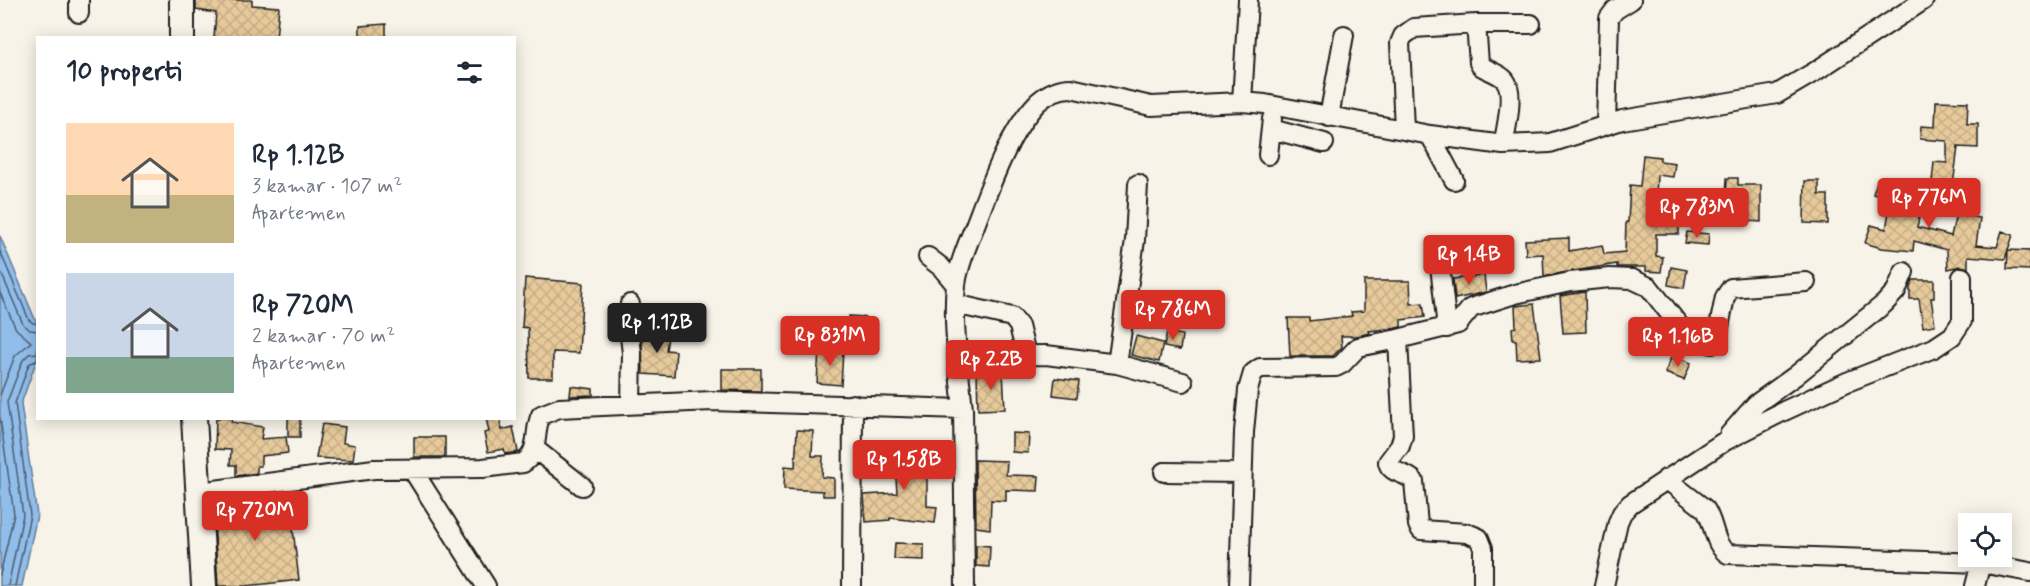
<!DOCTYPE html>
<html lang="id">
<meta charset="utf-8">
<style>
:root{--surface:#fff;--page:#f6f6f7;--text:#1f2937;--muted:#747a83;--accent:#d93025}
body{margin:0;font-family:Mynerve,sans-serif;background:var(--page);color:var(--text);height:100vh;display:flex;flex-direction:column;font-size:22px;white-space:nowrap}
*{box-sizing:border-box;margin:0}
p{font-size:20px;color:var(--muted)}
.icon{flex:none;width:33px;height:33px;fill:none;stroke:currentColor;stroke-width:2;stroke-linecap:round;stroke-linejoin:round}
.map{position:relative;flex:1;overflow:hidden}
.side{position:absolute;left:36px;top:36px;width:480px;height:384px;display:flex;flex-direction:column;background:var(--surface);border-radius:0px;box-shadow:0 3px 15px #0003}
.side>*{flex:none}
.controls{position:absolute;left:1958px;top:513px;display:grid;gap:12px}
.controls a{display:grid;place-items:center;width:54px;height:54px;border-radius:0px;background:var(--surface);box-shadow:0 3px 15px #0003;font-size:30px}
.price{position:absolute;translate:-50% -51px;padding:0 14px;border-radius:6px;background:var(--accent);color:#fff;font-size:20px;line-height:39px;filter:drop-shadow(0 2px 3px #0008)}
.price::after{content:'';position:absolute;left:50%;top:36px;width:18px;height:14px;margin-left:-9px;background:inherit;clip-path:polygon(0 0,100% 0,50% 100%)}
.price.active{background:#222;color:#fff}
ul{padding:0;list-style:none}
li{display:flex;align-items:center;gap:18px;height:150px;padding:0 30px}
li span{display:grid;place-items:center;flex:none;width:168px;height:120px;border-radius:0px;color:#555}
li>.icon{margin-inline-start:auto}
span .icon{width:72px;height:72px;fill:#fffc;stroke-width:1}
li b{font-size:26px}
h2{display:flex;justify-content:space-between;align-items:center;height:72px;padding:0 30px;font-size:26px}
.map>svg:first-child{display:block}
.water{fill:#91bdea;stroke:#627d98;stroke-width:1.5}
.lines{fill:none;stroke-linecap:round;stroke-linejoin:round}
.shore{stroke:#4b5c6e;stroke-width:1.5}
.building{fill:url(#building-cross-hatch);stroke:#1c1c1c;stroke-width:1.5}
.minor-casing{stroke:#1c1c1c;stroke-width:22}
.major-casing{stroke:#1c1c1c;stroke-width:28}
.minor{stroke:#f7f3e8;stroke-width:18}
.major{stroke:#f7f3e8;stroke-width:24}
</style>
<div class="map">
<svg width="2030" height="586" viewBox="0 0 2030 586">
<defs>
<pattern id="building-cross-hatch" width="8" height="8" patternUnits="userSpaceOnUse" patternTransform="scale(1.5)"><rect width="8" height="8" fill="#e7ca9b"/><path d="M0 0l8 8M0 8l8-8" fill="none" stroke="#c6ad85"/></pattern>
</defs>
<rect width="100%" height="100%" fill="#f7f3e8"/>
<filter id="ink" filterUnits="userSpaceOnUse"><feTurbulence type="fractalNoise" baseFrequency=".0167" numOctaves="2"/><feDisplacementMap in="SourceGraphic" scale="12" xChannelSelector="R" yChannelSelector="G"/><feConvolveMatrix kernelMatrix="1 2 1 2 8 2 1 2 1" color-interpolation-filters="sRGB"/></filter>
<g filter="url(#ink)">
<path class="water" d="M0 236 37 324V359L21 404 37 515 22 586H0Z"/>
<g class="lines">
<path class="shore" d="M0 251 29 320 33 323 38 324
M0 270 23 324 30 330 38 331
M0 293 16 329 31 342 15 356 0 395
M0 418 14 514 0 575
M8 586 23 515 7 402 23 360 29 354 38 353
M15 586 30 515 15 403 29 364 38 360"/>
</g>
<path class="building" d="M196 0H252V5L279 7 276 38H214L216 13 196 10Z
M386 24V37L360 38V26Z
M1936 101 1968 102 1967 124H1978V148L1958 147 1952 193 1931 191 1934 162 1947 163V141L1920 139 1921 126 1935 127Z
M1643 155 1660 157V161L1675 163 1673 177 1657 175 1655 219H1679V234H1656V256L1663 257 1661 272 1646 271V267H1617V264L1544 276 1543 254 1526 255 1525 240 1569 238V251L1602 245 1604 254 1625 252 1626 222H1628L1630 185 1640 186Z
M1727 178H1738V185H1761V222L1733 220 1734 198H1726Z
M1878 179 1925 191 1917 227 1951 236 1956 214 1980 218 1976 245 1997 247 2002 231 2013 235 2005 259 1968 256V268L1961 266 1948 269 1947 250 1914 241 1913 251 1881 248 1865 243 1871 225 1886 229 1891 200 1873 194Z
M1805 181H1819V195H1828V224L1804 223Z
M1687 232 1709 234 1708 245 1685 243Z
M2008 250 2030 251V270L2007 269Z
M1671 267 1687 270 1684 288 1668 285Z
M1484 275 1486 292 1455 299 1453 279Z
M525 278 583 283 579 353 553 352V378H529L528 328 522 327Z
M1913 280H1934V298H1931L1935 325 1923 327 1919 299H1910V287Z
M1364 281H1410L1411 304 1423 303 1425 317 1401 320V327L1396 328 1369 331 1370 333 1357 336H1341L1342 347 1333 356H1290L1288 318H1309V321L1352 316 1351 312 1364 311Z
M1585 292 1586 332 1563 333 1560 296Z
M1534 304 1541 358 1517 359 1516 340H1513L1512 328 1516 327 1515 306Z
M849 316 865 317 863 345 848 344Z
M644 328 669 331 666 350 676 351 674 376 643 374 642 345Z
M1167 332 1182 335 1180 350 1164 347Z
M1136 336 1163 343 1159 362 1131 355Z
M819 349 843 351 841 385 817 383Z
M1672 355 1691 363 1684 380 1665 373Z
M722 369H761V391L722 390Z
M1003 372 1005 409 978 410 977 373Z
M1055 378 1079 381 1077 398 1053 395Z
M571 386 593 389V395L570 396Z
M216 418H232L231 422 263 427 261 439 286 437 288 453 261 456V466H257V473L236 476V465H230L231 450 215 449Z
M288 418H300V437H288Z
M486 418H500L502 430 513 427 518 452 505 454 504 449 488 452 484 433 489 432Z
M322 424 345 427 343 443 355 445 353 460 316 458Z
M797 430 813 431 812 456H823L822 477 834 478V496H823V491L784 489 785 466 795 467Z
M1012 433 1029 434 1028 453 1012 452Z
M414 437H445V457H414Z
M894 448H927V506L937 507 935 523 890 518V520L866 522 864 495 897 493Z
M975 460 1007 461 1006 475 1039 476 1038 491 1006 490V501L991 500 990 529 976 527Z
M289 495 299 580 246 586H218L213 504Z
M895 543 924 544V560L894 559Z
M976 545 990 546 989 567 976 566Z"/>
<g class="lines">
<defs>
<path id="minor" d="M79 0V13
M1476 24 1479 63 1481 66C1487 70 1500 74 1505 80 1515 92 1506 130 1503 145
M1242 102 1248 0
M1329 117 1344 35
M1606 125 1609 18 1615 10 1631 0
M1271 129 1324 143
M1404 129 1400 43 1403 36 1414 28 1476 24H1531
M1430 135 1454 180
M1268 155 1272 119
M928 257 941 267 956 285
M1440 266 1447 328
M630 304 628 320 632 353 631 404
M955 304 1012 317 1019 326 1026 354
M1398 339 1458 324 1471 308 1515 294 1570 282 1610 278 1632 279 1649 287 1685 333 1692 338 1712 344 1716 342 1725 297 1731 288 1806 282
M958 356 1046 355 1117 364 1183 382
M1117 364 1135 240 1138 184
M963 409 965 586
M1729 435 1756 404 1795 376 1884 304 1896 291 1904 272
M535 449 582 486
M412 469 486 586
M1164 472 1242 473
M1666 479 1705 509C1715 523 1713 545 1728 554L1981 563
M199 492 374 469 483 468 523 463C541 452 533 430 541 415L559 408 712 401 963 409C959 370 952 323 956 285 958 266 967 246 974 228 989 189 1009 131 1038 102 1047 94 1059 88 1071 88L1151 106 1242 102 1265 104 1430 135 1503 145 1550 143 1622 120 1777 94 1816 71 1924 0
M852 586 853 404
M1239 586 1244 432 1248 390 1253 373 1260 368 1336 367 1342 364 1358 347 1398 339 1403 436 1400 446 1388 462C1390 474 1406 472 1414 481L1418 525 1421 530 1467 533 1479 538 1483 548V586
M1604 586 1618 522 1622 513 1630 504 1725 441 1784 411 1847 382 1934 348 1952 336 1962 321V277
M1975 586 1981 563 2030 572"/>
<path id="major" d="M182 0V38
M194 418 204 586"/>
</defs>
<use href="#minor" class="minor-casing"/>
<use href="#major" class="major-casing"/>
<use href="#minor" class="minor"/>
<use href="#major" class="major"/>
</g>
</g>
</svg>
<div class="controls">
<a><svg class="icon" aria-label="locate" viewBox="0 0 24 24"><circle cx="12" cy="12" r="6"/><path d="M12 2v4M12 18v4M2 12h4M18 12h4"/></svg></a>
</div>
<b class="price" style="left:1929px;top:229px">Rp 776M</b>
<b class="price" style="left:1697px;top:239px">Rp 783M</b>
<b class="price" style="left:1469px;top:286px">Rp 1.4B</b>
<b class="price" style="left:1173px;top:341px">Rp 786M</b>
<b class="price active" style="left:657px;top:354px">Rp 1.12B</b>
<b class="price" style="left:830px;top:367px">Rp 831M</b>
<b class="price" style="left:1678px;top:368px">Rp 1.16B</b>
<b class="price" style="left:991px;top:391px">Rp 2.2B</b>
<b class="price" style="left:904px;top:491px">Rp 1.58B</b>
<b class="price" style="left:255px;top:542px">Rp 720M</b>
<section class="side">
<h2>10 properti<svg class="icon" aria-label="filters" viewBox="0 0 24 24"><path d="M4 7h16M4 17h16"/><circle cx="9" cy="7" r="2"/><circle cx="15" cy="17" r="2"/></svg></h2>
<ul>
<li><span style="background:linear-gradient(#ffd9b3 60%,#c2b280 0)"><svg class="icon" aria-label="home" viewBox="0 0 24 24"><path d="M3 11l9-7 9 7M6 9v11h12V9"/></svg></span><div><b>Rp 1.12B</b><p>3 kamar · 107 m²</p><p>Apartemen</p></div></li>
<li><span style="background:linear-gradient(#c9d6e8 70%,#7fa58c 0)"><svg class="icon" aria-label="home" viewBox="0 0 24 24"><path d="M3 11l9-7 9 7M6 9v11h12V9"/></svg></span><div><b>Rp 720M</b><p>2 kamar · 70 m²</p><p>Apartemen</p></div></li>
</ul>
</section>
</div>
